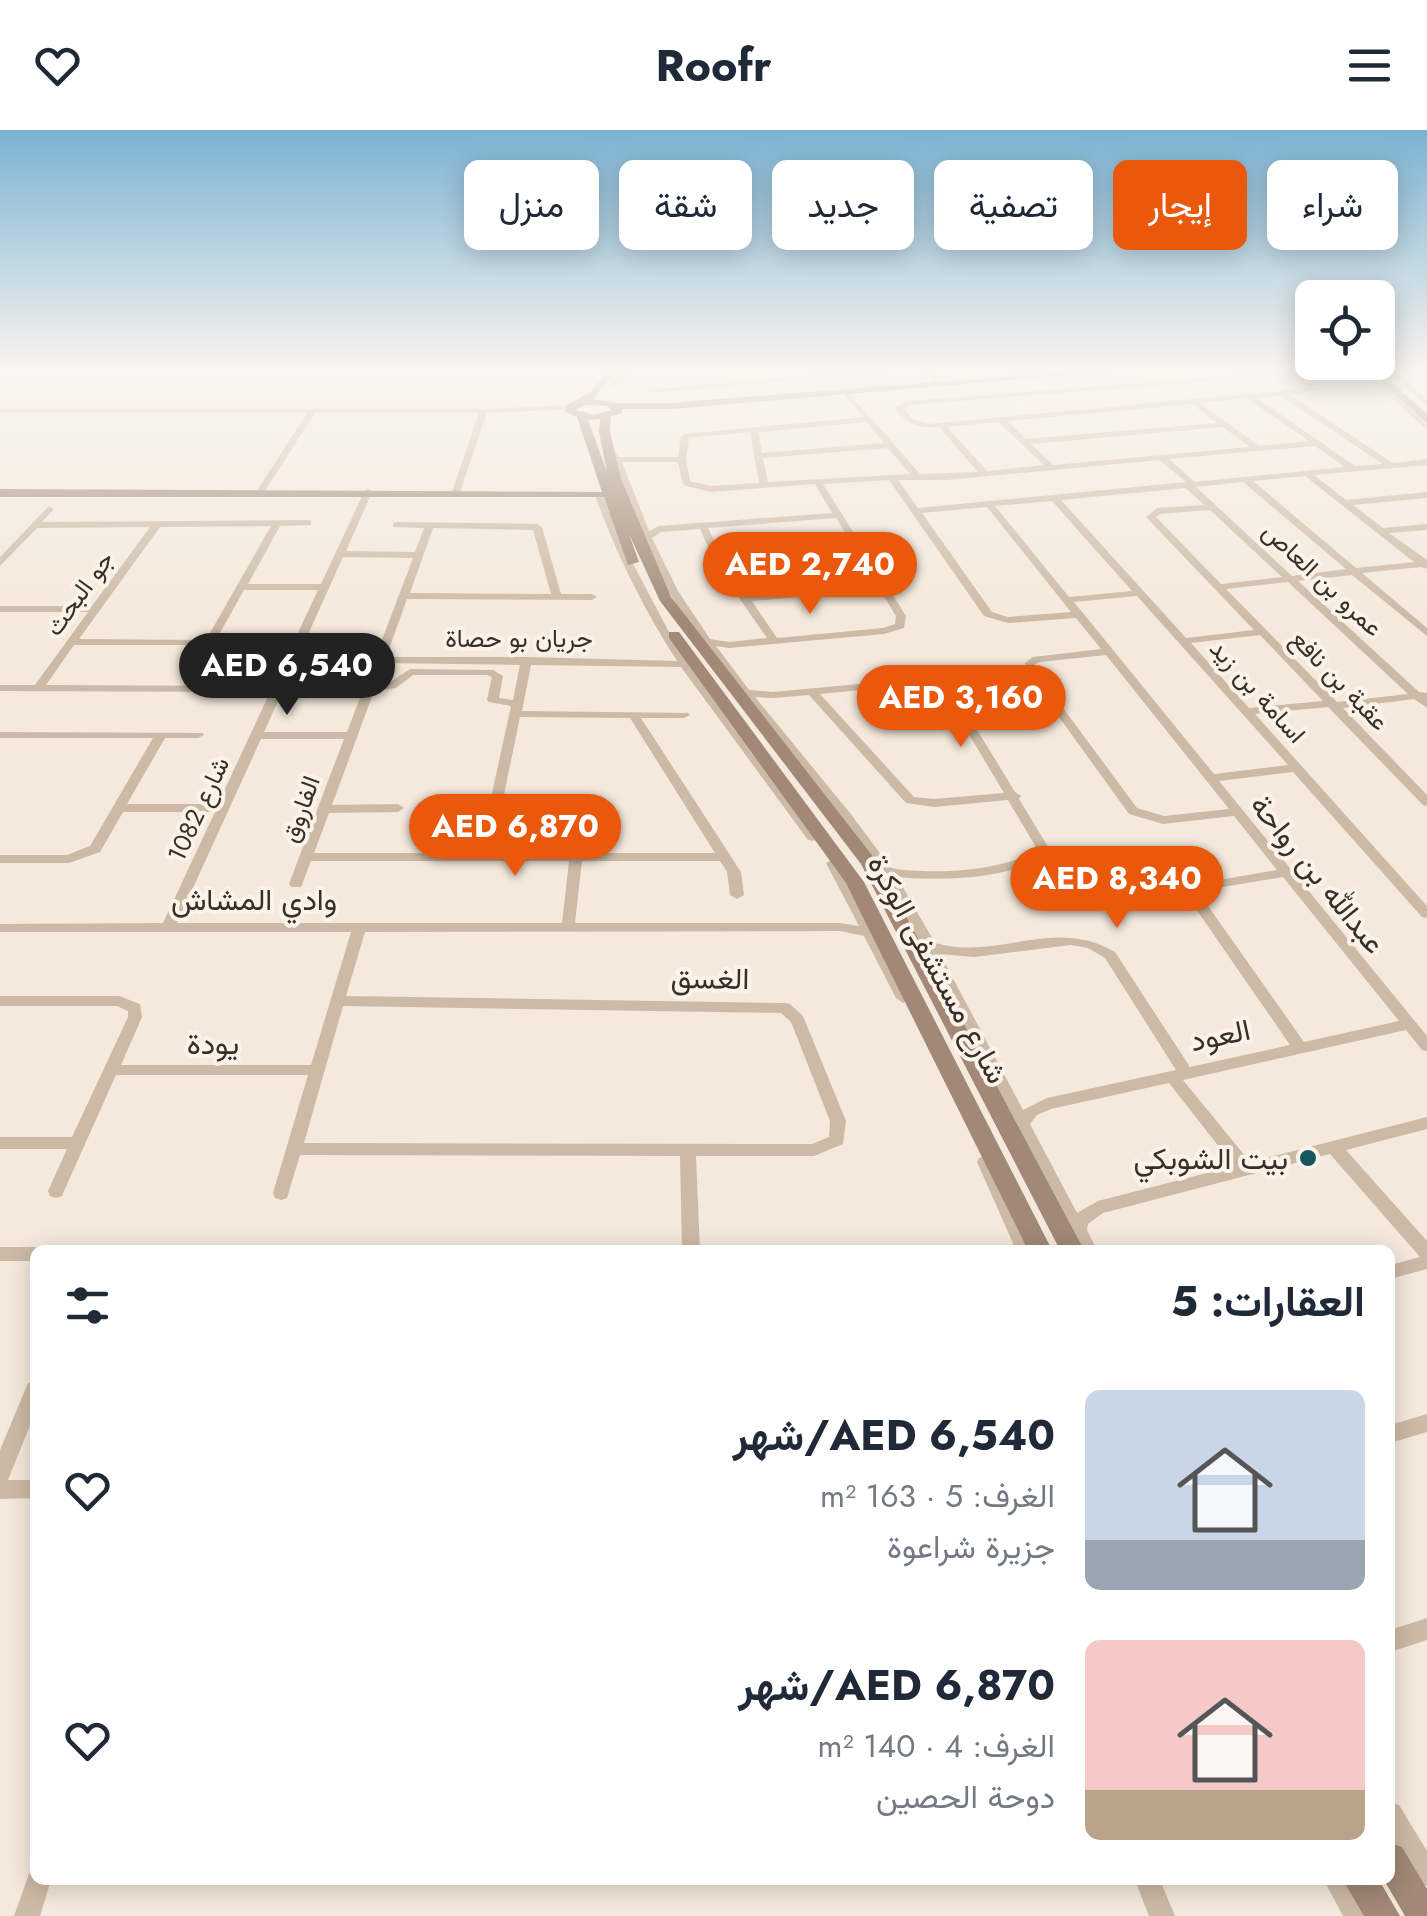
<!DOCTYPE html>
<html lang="ar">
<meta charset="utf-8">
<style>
:root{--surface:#fff;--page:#f6f6f7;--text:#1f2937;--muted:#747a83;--accent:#ea580c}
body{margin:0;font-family:Jost,Vazirmatn,sans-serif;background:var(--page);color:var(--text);direction:rtl;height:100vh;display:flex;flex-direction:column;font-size:38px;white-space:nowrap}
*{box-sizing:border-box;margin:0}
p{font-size:32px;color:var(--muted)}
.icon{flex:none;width:55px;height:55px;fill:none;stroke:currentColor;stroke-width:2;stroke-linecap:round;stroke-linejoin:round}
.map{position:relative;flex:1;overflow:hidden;direction:ltr}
.drawer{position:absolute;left:30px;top:1115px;width:1365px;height:640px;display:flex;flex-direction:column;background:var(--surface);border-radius:15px;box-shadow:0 5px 25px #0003;direction:rtl}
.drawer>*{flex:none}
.top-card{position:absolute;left:30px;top:30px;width:1368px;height:90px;direction:rtl;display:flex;gap:20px}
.fabs{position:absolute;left:1295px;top:150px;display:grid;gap:20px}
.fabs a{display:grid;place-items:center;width:100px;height:100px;border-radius:15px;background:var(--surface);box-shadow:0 5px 25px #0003;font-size:50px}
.price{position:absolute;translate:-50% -85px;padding:0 22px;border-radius:35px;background:var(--accent);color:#fff;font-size:32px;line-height:65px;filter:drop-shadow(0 2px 5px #0008)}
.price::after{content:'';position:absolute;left:50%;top:60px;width:30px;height:22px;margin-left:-15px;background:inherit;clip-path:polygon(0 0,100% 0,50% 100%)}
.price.on{background:#222;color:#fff}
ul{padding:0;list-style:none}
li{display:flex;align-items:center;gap:30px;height:250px;padding:0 30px}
li span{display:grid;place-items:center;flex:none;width:280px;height:200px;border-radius:15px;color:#555}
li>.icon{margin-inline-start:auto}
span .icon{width:120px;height:120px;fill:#fffc;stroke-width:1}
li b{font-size:42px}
h2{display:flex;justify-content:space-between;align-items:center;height:120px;padding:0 30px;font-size:42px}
.tag{padding:0 35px;border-radius:15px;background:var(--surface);box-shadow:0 5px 25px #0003;font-size:35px;line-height:90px}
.tag.on{background:var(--accent);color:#fff}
header{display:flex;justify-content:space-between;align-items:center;height:130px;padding:0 30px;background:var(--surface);font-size:45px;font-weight:700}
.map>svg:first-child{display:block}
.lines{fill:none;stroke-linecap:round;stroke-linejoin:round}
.street{fill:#cdbaa6;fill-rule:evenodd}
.secondary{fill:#a18877;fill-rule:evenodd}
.poi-dot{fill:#19575e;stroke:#fbf3e9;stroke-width:4}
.labels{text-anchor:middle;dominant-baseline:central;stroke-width:8;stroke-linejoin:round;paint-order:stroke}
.far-street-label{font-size:25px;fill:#392e28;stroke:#fbf3e9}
.street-label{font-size:30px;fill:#392e28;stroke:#fbf3e9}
.poi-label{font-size:30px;fill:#392e28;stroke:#fbf3e9;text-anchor:end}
</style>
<header><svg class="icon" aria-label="menu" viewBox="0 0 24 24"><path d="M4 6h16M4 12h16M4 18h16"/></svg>Roofr<svg class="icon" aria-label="heart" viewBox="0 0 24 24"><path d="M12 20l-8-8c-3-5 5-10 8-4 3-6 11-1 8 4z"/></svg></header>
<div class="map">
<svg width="1427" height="1786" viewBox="0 0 1427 1786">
<rect width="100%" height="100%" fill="#f4e9dc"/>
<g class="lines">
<path class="street" d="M627 241H636L615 256H609V252Z
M864 241H896L653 263 649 261 653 259Z
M923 241H931L944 253V257H938Z
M1296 241 1316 255 1318 260 1290 265 1393 333 1427 329V335L1314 345 1346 370 1427 362V368L1353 375 1383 398 1427 394V400L1389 403 1427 430V439L1421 437 1362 443 1427 498V506L1352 445 1298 451 1419 562 1427 563V578L1414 569 1343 578 1427 665V676L1423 675 1328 577 1255 584 1427 776V788L1422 787 1293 642 1219 651 1427 906V921L1422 920 1406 900 1183 950 1250 1032 1427 987V999L1346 1020 1427 1111V1139L1390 1149V1135L1420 1127 1330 1024 1103 1083 1088 1094 1087 1100 1097 1120H1079L894 762 841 688 701 513 668 461 644 412 640 414 635 411 642 406 611 327 603 322 610 320 620 327H678L681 306 685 304 863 287 843 263 847 261 920 344 978 342 939 297C920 299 908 294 896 281V277L907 271ZM1292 245 1310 258 928 294 913 289 904 279 909 275ZM1284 265V268L1383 334 1355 336 1257 268ZM1248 268 1249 270 1309 311 1259 316 1200 273ZM1192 274 1217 293 1026 309 1007 291ZM867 292 884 313 762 323 758 302ZM998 292 1044 335 987 341 947 297ZM1223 297 1250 317 1053 335 1031 314ZM750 302 759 353 710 356 690 351 686 329 689 308ZM1315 316 1345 337 1195 352 1169 329ZM888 318 910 344 768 352 763 328ZM1160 330 1186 352 918 378 898 350H947ZM622 332H678L683 355 710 362 815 354 832 383 659 396 649 401ZM1305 346 1414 432 1356 438 1253 351ZM889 350 984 486 1008 493 1076 488 1101 519 1033 527 1025 533V540L1129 684 1163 694 1234 686 1277 740 1196 754 1187 766 1290 915 1190 937 1115 822C1053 786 998 831 935 813L897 747C938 751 1021 750 1050 720L1019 669 1021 666 1015 662 951 557 923 548 773 562 749 560 716 516 729 518 884 504 904 498 906 486 823 354ZM1243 352 1346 439 1292 446 1196 357ZM1186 358 1204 375 1157 378 1146 387 1254 500 1186 508 1061 370ZM1052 371 1132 461 1069 467 995 376ZM987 377 1071 482 1008 487 992 482 922 383ZM1210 380 1282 447 1221 454 1156 387 1160 384ZM836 388 855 419 723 430 708 398ZM700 399 715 433 767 508 729 512 710 509 678 461 652 408 661 402ZM858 424 877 454 748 466 726 435ZM1288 452 1408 564 1337 572 1226 459ZM880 460 896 486 895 494 883 498 777 508 752 471ZM1137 466 1288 635 1214 644 1074 472ZM1260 505 1323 571 1249 578 1191 513ZM1106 525 1229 679 1164 686 1137 678 1035 540V534L1040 532ZM922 554 943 561 1004 663 934 669 914 667 820 564ZM809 565 906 673 934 677 1008 670 1037 719C1007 742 927 745 891 738L850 683 755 567 773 568ZM1283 747 1399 891 1304 912 1201 766 1205 760ZM1071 815 1088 818 1105 828 1176 940 1047 968 1023 980 940 824 974 827ZM1169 953 1234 1036 1098 1071 1077 1083 1030 994 1037 985 1051 979Z
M1361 241H1369L1427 294V300Z
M1388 241H1396L1427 270V276Z
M571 275 575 277 574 279 487 283 460 362 456 365 452 362 479 283H315L264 362 260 365 256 362 307 283H0V279H484Z
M368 359 372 362 346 421 415 422 424 398 393 397V393L396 392 537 394 542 397 561 464H592L597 467 592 470 407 469 386 527H527L677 531C643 478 616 424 595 365L602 363 622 413 669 502 725 583 819 707 813 711 808 710 681 537 531 535 522 581 688 583 690 585 684 588H641L741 742 744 765 737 769 730 765 727 742 720 731H582L575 793H840L859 796 826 733 833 729 840 733 875 800 890 814 884 818 910 868 903 873 896 868 864 806 840 801 365 802 346 866 785 873 790 874 803 886 846 991 843 1014 814 1026H696L700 1120H682L680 1026 300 1025 287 1068 281 1070 275 1068 273 1063 308 945H116L64 1061 62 1066 56 1068 50 1066 48 1061 67 1019H0V1007H72L128 887V881L117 876H0V866H119L140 874 142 887 121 935H311L351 802H0V794L163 793 215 682H123L100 722 69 733H0V725H67L90 716 153 608H0V602L202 603 204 605 198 608H165L127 674H218L270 562 0 561V555H35L88 482H0V476H92L150 397 37 398 0 436V427L49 376 54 379 42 392 308 390 311 391V395L280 396 248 454H321L364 362ZM271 396 206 510 79 509 160 397ZM433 398 533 400 551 464 410 463ZM343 427 413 428 347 602H264ZM244 460H318L273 556 46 555 74 515H251V511L247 510H216ZM384 533 520 535 513 570 499 568 503 546 493 540 410 539 389 553 376 554ZM413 545H487L492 547 487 570 489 572 511 576 479 723H314L329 683 398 682 404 678 398 674 332 675 374 561 396 558ZM520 587 630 588 715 723H492ZM261 609H344L289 754 291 757H301L311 731H569L562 793H177ZM343 876 781 883 791 892 830 991 829 1007 812 1014 304 1013Z
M985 1026 991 1028 993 1032 1034 1120H1016L977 1032 979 1028Z
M0 1117H35L42 1120H35V1131H0Z
M35 1251V1283L8 1350H35V1368L0 1369V1320L28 1253Z
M1427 1284V1302L1390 1313V1295Z
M1427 1488V1510L1390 1522V1500Z
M1390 1672 1399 1675 1427 1721V1756L1418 1753 1390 1707Z
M35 1739V1750H51L40 1786H14L30 1741Z
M1135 1750H1160L1175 1786H1149Z
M1324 1750H1350L1370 1786H1343Z"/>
<path class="secondary" d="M607 241H617L593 269 616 273H670L1075 241H1119L670 279H622V283L611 286 610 302 621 349 671 467 878 733 1084 1120H1060L861 734 660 471 629 404 639 432 628 435 604 367H0V359L602 362 577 287 565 282 567 275 592 261ZM585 275 607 276 611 280 594 285 576 280ZM600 289 599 302 607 342 588 290Z
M1368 241H1379L1427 284V293Z
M669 502H679L864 752 1052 1120H1028L846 753 669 508Z
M1390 1713 1402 1717 1427 1759V1786H1405L1384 1750H1390Z
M1343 1750H1379L1400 1786H1364Z"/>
</g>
<linearGradient id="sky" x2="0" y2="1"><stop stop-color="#7bb2d3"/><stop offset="0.49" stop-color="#faf5ef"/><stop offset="1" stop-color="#faf5ef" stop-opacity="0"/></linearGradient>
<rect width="1427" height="491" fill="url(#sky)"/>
<circle class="poi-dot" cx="1308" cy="1028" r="10"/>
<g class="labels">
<g class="far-street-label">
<text transform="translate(1323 449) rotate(43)">عمرو بن العاص</text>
<text transform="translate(79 463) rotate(-54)">جو البحث</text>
<text x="519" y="508">جريان بو حصاة</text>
<text transform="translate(1340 550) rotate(46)">عقبة بن نافع</text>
<text transform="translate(1258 561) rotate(48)">اسامة بن زيد</text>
<text transform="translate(198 679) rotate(-65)">شارع 1082</text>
<text transform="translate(300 679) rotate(-70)">الفاروق</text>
</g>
<g class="street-label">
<text transform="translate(1318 744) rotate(51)">عبدالله بن رواحة</text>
<text x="254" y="769">وادي المشاش</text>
<text transform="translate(938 839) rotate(61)">شارع مستشفى الوكرة</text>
<text transform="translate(710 848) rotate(1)">الغسق</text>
<text transform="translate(1220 905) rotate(-12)">العود</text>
<text x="213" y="913">يودة</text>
</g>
<g class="poi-label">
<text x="1288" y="1028">بيت الشوبكي</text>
</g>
</g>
</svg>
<div class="fabs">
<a><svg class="icon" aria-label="locate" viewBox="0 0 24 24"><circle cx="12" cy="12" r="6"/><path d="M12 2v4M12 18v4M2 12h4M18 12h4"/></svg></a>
</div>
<b class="price" style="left:810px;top:487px">AED 2,740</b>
<b class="price on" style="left:287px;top:588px">AED 6,540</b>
<b class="price" style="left:961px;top:620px">AED 3,160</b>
<b class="price" style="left:515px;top:749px">AED 6,870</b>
<b class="price" style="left:1117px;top:801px">AED 8,340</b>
<div class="top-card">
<a class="tag">شراء</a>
<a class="tag on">إيجار</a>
<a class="tag">تصفية</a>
<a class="tag">جديد</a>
<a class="tag">شقة</a>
<a class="tag">منزل</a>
</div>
<section class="drawer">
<h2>العقارات: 5<svg class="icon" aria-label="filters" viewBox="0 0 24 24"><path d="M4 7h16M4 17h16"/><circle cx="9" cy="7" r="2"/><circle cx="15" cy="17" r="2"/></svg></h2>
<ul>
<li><span style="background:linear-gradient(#c9d6e8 75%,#9aa5b1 0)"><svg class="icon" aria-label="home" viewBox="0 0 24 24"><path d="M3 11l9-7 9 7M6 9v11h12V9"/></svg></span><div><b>AED 6,540/شهر</b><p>الغرف: 5 · 163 m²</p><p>جزيرة شراعوة</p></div><svg class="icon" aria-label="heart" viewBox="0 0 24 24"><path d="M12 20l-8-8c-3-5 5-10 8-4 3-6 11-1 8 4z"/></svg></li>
<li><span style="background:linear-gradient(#f6c9c9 75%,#b9a48a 0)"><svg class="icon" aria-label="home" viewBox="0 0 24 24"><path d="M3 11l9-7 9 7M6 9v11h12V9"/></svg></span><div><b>AED 6,870/شهر</b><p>الغرف: 4 · 140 m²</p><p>دوحة الحصين</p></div><svg class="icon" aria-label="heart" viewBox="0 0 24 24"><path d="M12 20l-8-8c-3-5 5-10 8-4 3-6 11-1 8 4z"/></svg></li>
</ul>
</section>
</div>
